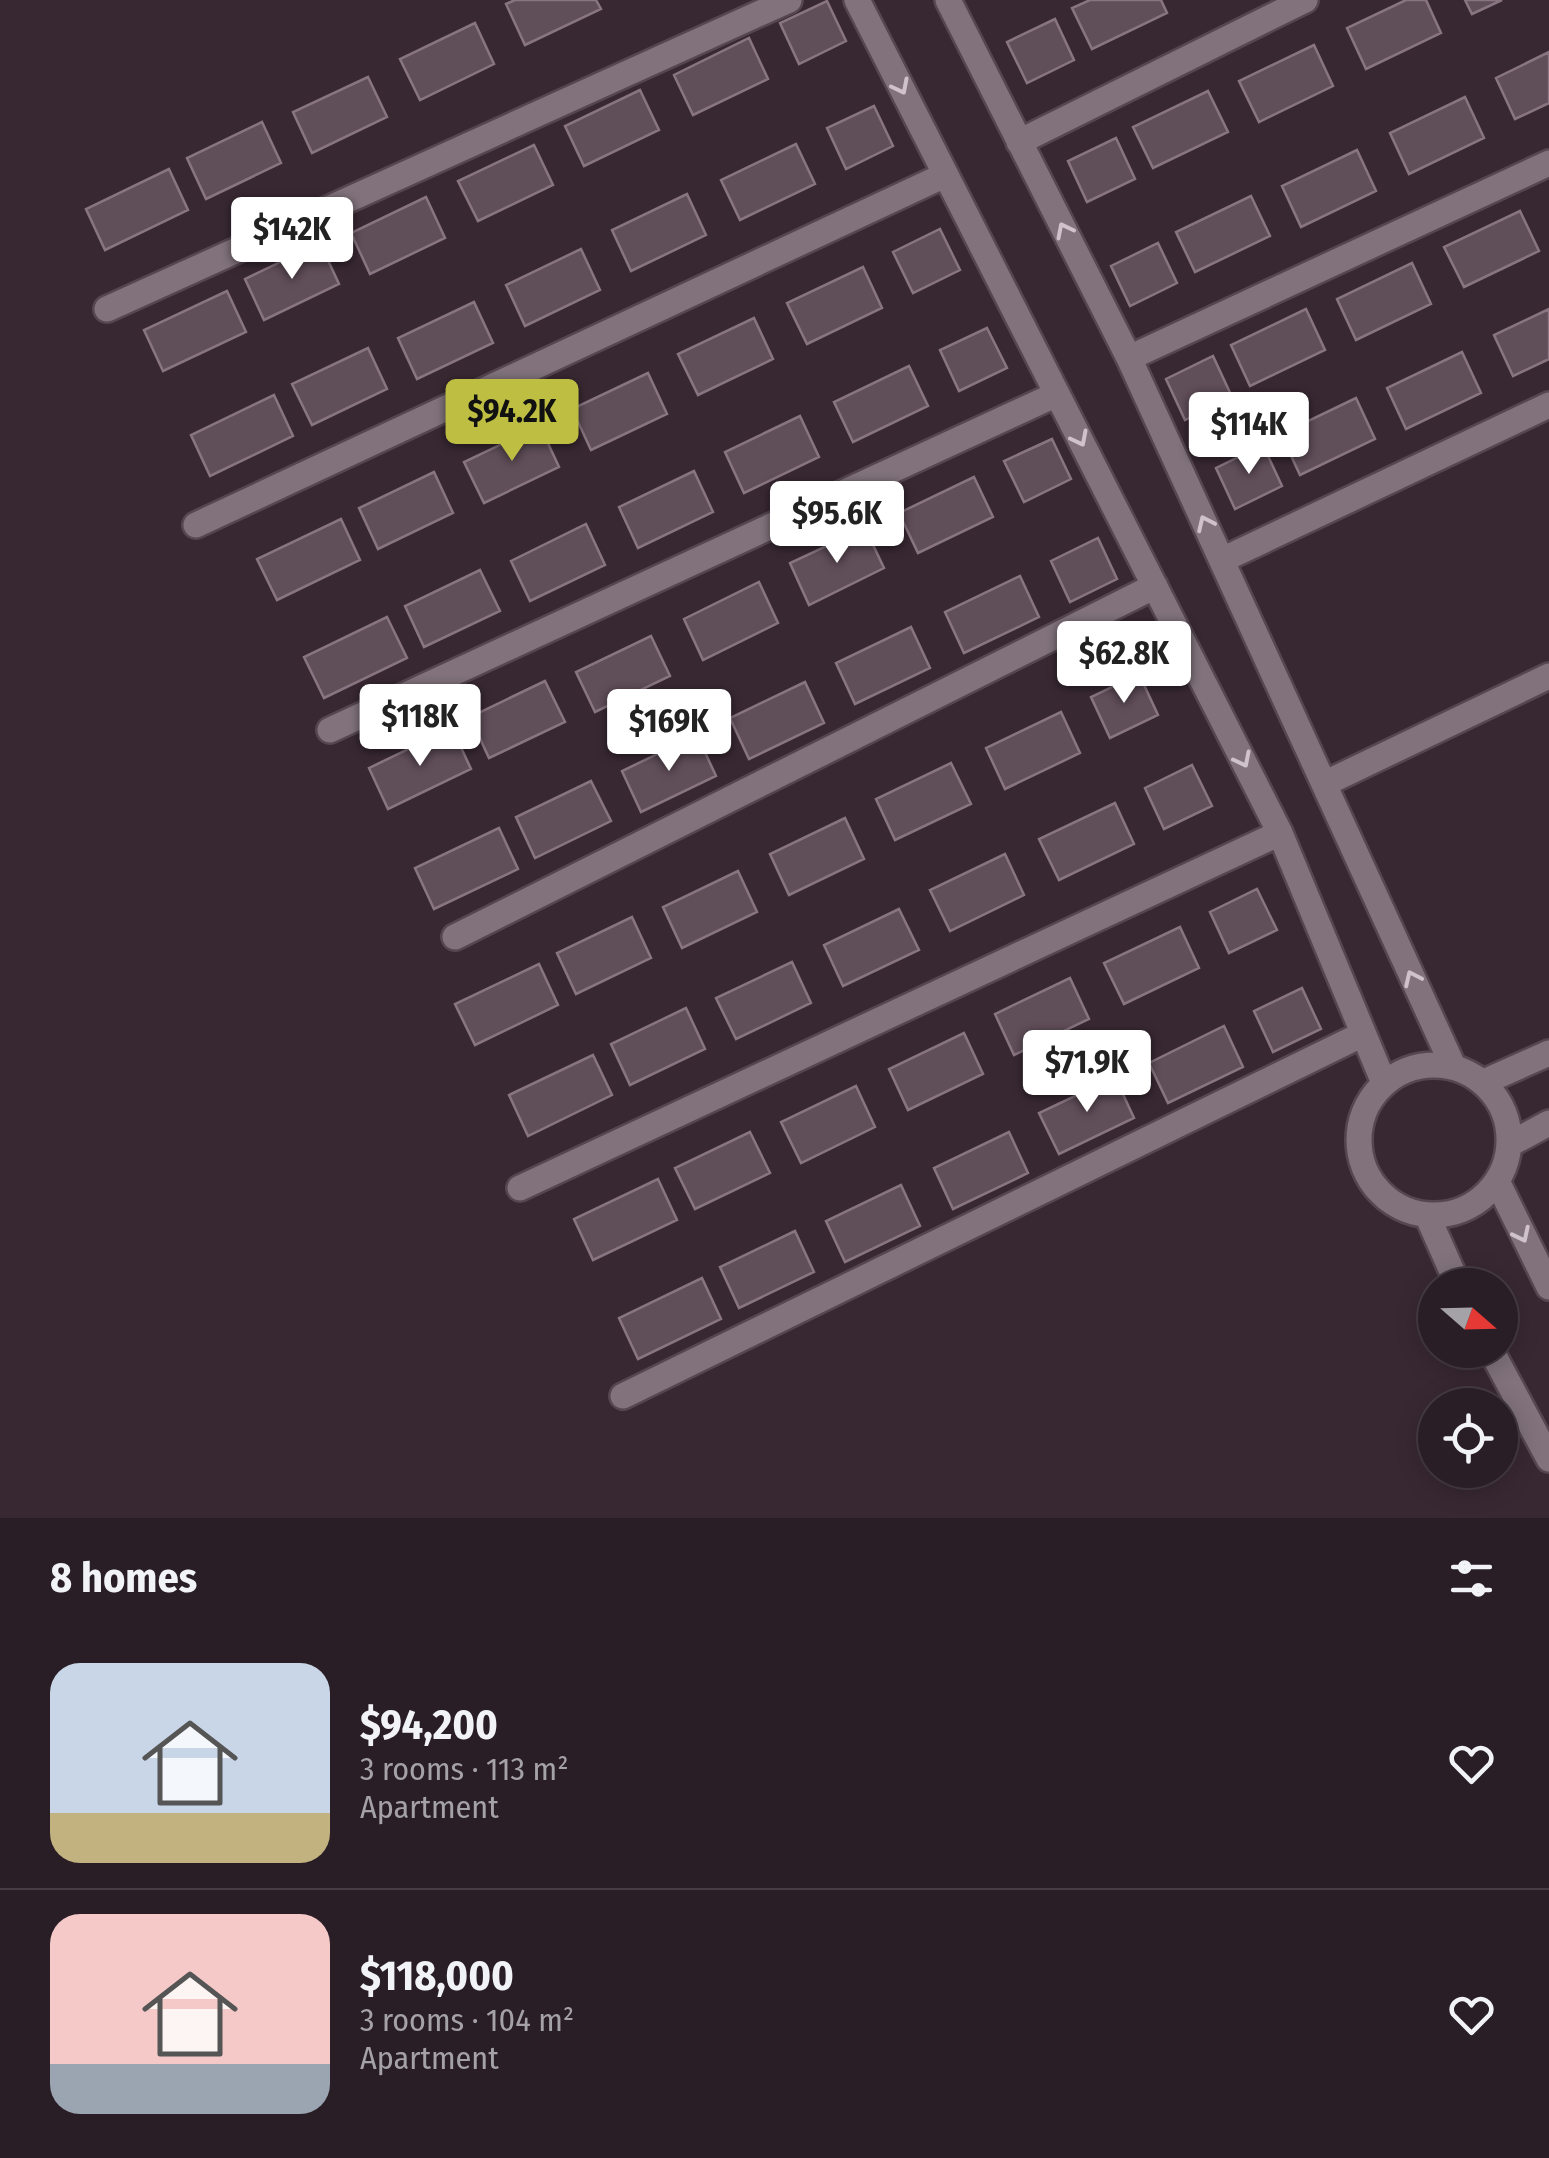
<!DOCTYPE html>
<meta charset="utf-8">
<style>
:root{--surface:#2a1e26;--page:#32272e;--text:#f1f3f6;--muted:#a5a2a7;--line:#463c43;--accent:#bebf42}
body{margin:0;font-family:"Fira Sans Condensed",sans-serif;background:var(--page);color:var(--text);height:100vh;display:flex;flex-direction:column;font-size:38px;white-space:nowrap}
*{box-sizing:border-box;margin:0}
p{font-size:32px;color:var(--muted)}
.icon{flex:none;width:55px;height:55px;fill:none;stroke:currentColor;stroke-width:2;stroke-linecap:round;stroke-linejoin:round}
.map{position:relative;height:1518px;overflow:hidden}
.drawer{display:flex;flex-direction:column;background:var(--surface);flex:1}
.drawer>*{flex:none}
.needle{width:65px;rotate:110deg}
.buttons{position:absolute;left:1418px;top:1268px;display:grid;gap:20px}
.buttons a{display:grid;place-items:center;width:100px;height:100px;border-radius:50%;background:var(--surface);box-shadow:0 5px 25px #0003,0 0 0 2px var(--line);font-size:50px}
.price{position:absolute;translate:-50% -85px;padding:0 22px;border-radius:10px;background:#fff;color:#222;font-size:32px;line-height:65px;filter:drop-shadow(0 2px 5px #0008)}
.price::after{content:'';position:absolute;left:50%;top:60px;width:30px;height:22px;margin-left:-15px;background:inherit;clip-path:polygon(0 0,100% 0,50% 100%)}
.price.current{background:var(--accent);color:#111}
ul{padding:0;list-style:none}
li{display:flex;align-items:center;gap:30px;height:250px;padding:0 50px}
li+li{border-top:2px solid var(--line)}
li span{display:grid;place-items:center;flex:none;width:280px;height:200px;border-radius:30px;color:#555}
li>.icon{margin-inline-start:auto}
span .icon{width:120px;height:120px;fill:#fffc;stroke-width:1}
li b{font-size:42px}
h2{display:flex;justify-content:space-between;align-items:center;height:120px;padding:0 50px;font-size:42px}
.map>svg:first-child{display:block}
.building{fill:#604e59;stroke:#897582;stroke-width:2.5}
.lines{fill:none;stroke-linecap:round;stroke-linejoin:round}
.minor-casing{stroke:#554650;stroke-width:30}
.minor{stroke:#81727b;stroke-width:25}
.oneway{stroke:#cfc2ca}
</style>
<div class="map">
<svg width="1549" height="1518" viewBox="0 0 1549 1518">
<rect width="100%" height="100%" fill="#382832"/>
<path class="building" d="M515 0H596L601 9 525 45 506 4Z
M1090 0H1161L1167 13 1092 49 1072 8Z
M1406 0H1426L1441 33 1366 69 1347 28Z
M1465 0H1502L1472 14Z
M827 1 846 41 799 64 780 23Z
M1055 19 1074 60 1027 83 1007 42Z
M475 23 494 64 420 100 400 59Z
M749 38 768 79 693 115 674 75Z
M1314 45 1333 86 1259 122 1239 81Z
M1549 52V103L1515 119 1496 78Z
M368 77 387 117 312 153 293 112Z
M640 90 659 130 584 166 565 126Z
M1208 91 1228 132 1153 168 1133 127Z
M1465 97 1484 138 1409 174 1390 133Z
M874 106 893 146 846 169 827 128Z
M262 122 281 163 206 199 187 158Z
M1116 138 1135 179 1087 202 1068 161Z
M796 144 815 184 740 220 721 180Z
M534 145 553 185 478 221 458 181Z
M1357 150 1376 191 1301 227 1282 186Z
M169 169 188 210 105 250 86 209Z
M687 194 706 235 631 271 612 230Z
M1251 196 1270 236 1195 272 1176 232Z
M426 197 445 238 370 274 351 233Z
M1520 211 1539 251 1464 287 1444 247Z
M940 229 960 270 913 293 893 252Z
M320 243 339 284 264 320 245 279Z
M1158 243 1177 283 1130 306 1111 266Z
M581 249 600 290 525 326 506 285Z
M1412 263 1431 304 1356 340 1337 299Z
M863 267 882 308 807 344 787 303Z
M227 291 246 332 163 371 144 330Z
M474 302 493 343 417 379 398 338Z
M1306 309 1325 350 1250 386 1231 345Z
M1549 309V359L1513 376 1494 335Z
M754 318 773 359 698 395 678 354Z
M987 328 1007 368 959 391 940 350Z
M368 348 387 389 312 425 292 384Z
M1462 352 1481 393 1406 429 1387 388Z
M1213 356 1232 397 1185 420 1166 379Z
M909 366 928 406 853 442 834 402Z
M648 373 667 414 591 450 572 409Z
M274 395 293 436 210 476 191 435Z
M1356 398 1375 439 1300 475 1281 434Z
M800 416 819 457 744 493 725 452Z
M540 426 559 467 484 503 464 462Z
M1052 439 1071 479 1024 502 1004 461Z
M1263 445 1282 486 1235 509 1216 468Z
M694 471 713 512 638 548 619 507Z
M434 472 453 513 378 549 359 508Z
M974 477 993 517 918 553 899 513Z
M341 519 360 560 277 600 257 559Z
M586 524 605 565 530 601 511 561Z
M865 528 884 568 809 605 790 563Z
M1098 538 1117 579 1070 602 1051 561Z
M480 570 500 611 424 647 405 606Z
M1020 576 1039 617 964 653 945 612Z
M759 582 778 623 703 660 684 619Z
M387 617 407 658 324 698 304 657Z
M911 627 930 668 855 704 836 663Z
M651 636 670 676 595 712 576 672Z
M1139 674 1158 715 1110 738 1091 697Z
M545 681 565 722 489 758 470 717Z
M805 682 824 723 749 759 730 718Z
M1061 712 1080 753 1005 789 986 748Z
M452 728 471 769 388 809 369 768Z
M697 735 716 776 641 812 622 771Z
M951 763 971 804 895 840 876 799Z
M1192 765 1212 806 1164 829 1145 788Z
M591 781 611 821 535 858 516 817Z
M1115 803 1134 844 1059 880 1039 839Z
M845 818 864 859 789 895 770 854Z
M499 828 518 869 434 909 415 868Z
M1005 854 1024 895 950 931 930 890Z
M738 871 757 912 682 948 663 907Z
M1257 889 1277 930 1229 953 1210 912Z
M899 909 919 950 843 986 824 945Z
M632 917 651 958 576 994 557 953Z
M1180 927 1199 968 1124 1004 1104 963Z
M792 962 811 1003 736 1039 716 998Z
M539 964 558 1005 475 1045 455 1004Z
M1070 978 1089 1019 1014 1055 995 1014Z
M1302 988 1321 1029 1273 1052 1254 1011Z
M686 1008 705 1049 630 1085 611 1044Z
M1224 1026 1243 1067 1168 1103 1149 1063Z
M964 1033 983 1074 908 1110 889 1069Z
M593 1055 612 1095 528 1136 509 1095Z
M1115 1077 1134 1118 1059 1154 1039 1113Z
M856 1086 875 1127 801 1163 781 1122Z
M750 1132 770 1173 695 1209 675 1168Z
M1009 1132 1028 1173 953 1209 934 1168Z
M658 1179 677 1220 593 1260 574 1219Z
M901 1185 920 1226 845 1262 826 1221Z
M795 1231 814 1272 739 1308 720 1267Z
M702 1278 721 1319 638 1359 619 1318Z"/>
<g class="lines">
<defs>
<path id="minor" d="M857 0 1280 833 1384 1083
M948 0 1129 358 1453 1066
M1019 142 1305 0
M107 309 789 0
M1129 358 1549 163
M196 525 945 175
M1222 560 1549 405
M330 730 1057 394
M1324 784 1549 676
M455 937 1155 586
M1359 1140a75 75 0 1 1 150 0a75 75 0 1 1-150 0Z
M1484 1082 1549 1053
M1510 1144 1549 1123
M1497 1181 1549 1287
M520 1188 1280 833
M1427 1215 1458 1285
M1491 1350 1549 1459
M623 1396 1363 1034"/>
</defs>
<use href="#minor" class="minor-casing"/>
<use href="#minor" class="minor"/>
</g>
<defs><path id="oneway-chevron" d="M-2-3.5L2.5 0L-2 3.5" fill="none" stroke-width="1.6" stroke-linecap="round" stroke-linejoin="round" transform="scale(2.5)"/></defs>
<g class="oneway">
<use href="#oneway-chevron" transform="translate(901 87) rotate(63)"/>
<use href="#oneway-chevron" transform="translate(1064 230) rotate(-117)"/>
<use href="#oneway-chevron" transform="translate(1080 439) rotate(63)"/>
<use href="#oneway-chevron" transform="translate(1205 523) rotate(-115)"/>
<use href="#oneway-chevron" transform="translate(1243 760) rotate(63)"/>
<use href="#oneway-chevron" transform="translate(1412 978) rotate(-115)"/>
<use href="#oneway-chevron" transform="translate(1522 1235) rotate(64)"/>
</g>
</svg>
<div class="buttons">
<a><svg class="needle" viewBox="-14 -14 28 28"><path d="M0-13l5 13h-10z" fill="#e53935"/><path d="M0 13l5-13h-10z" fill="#a5a2a7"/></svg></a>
<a><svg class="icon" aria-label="locate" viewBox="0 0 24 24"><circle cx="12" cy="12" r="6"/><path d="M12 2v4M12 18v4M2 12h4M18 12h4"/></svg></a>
</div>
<b class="price" style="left:292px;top:282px">$142K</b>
<b class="price current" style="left:512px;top:464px">$94.2K</b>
<b class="price" style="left:1249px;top:477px">$114K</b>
<b class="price" style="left:837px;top:566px">$95.6K</b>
<b class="price" style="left:1124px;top:706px">$62.8K</b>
<b class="price" style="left:420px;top:769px">$118K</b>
<b class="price" style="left:669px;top:774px">$169K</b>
<b class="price" style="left:1087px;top:1115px">$71.9K</b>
</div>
<section class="drawer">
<h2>8 homes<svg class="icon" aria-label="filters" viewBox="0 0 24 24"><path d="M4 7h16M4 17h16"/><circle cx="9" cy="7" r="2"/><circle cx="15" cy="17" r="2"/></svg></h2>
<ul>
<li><span style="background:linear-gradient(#c9d6e8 75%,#c2b280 0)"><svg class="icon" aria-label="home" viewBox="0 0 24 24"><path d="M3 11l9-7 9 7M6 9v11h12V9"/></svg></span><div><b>$94,200</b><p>3 rooms · 113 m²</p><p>Apartment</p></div><svg class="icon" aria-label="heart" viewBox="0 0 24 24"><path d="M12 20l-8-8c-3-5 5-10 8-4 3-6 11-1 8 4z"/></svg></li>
<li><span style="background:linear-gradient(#f6c9c9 75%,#9aa5b1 0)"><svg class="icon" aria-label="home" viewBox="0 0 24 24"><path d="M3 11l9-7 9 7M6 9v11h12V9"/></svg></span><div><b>$118,000</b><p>3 rooms · 104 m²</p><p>Apartment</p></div><svg class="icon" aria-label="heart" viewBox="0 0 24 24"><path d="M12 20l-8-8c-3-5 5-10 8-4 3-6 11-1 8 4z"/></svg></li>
</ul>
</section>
